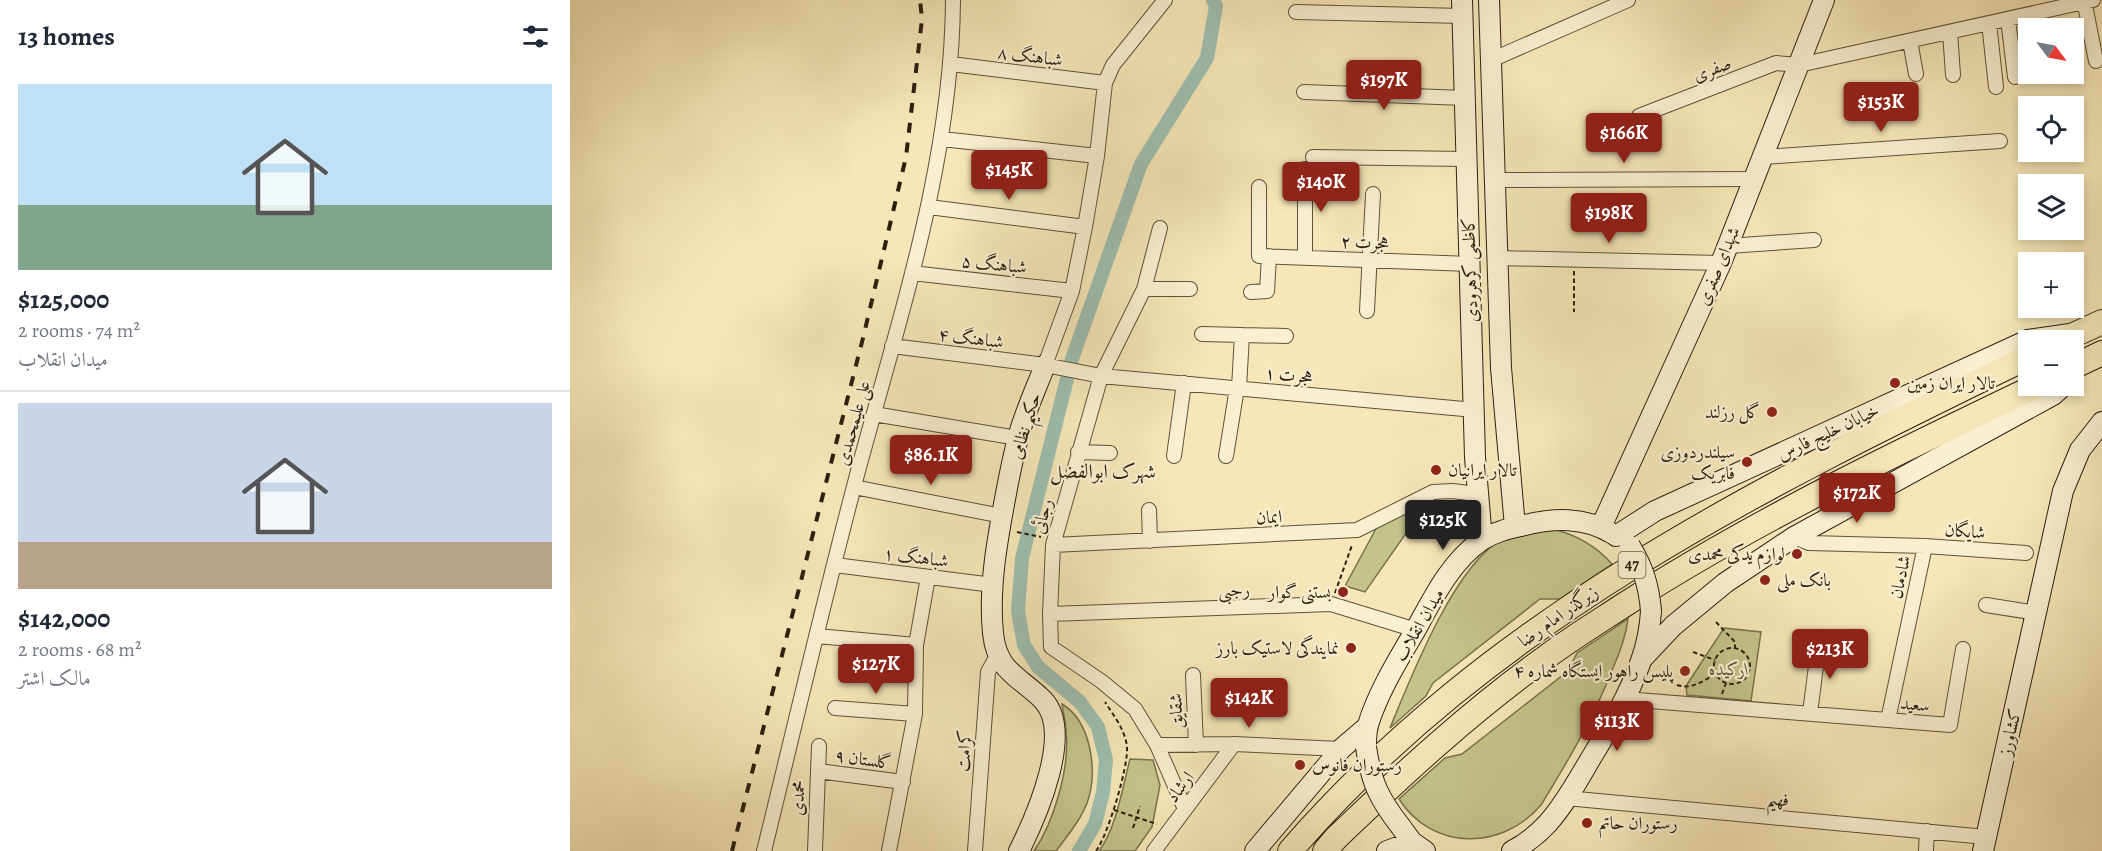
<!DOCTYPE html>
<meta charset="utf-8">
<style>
:root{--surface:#fff;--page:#f6f6f7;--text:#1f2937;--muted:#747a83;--line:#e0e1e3;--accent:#8f2418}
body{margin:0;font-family:Alegreya,Amiri,serif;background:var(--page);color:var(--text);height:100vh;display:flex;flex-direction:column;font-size:22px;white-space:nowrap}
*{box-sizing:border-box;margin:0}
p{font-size:20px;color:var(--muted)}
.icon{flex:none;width:33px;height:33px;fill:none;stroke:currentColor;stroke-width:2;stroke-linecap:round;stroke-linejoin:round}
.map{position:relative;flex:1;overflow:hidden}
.sheet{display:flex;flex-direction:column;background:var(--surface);width:570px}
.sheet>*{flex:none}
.needle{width:39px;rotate:122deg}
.tools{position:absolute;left:1448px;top:18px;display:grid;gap:12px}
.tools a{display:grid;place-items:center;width:66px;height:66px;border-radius:0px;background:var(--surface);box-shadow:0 3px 9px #0003;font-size:30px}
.price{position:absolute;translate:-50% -51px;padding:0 14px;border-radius:6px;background:var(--accent);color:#fff;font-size:20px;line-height:39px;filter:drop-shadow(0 2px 3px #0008)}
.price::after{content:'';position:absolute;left:50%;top:36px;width:18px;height:14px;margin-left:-9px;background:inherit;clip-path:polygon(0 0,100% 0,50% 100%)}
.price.selected{background:#222;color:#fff}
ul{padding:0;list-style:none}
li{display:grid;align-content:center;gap:12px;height:318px;padding:0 18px}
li+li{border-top:2px solid var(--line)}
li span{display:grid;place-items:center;height:186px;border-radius:0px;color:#555}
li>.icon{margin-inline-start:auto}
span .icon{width:108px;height:108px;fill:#fffc;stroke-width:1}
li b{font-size:26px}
h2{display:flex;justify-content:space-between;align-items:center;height:72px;padding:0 18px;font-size:26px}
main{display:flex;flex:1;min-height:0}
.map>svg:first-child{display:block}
.green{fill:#c3c48a;stroke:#78724d;stroke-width:1.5}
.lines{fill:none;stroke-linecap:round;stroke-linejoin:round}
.canal{stroke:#9dbfb1;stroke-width:14}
.street-casing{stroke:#5f513a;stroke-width:16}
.secondary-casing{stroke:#2c1f10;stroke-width:22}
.highway-casing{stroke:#2c1f10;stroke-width:26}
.path{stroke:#2c1f10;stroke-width:2;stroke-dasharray:4.5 3;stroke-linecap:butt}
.street{stroke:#faefd1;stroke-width:14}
.secondary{stroke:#faefd1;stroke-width:20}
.highway{stroke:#f7e7b8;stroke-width:24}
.rail{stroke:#2c1f10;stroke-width:4;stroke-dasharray:10 10;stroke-linecap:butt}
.secondary-bridge-casing{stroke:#2c1f10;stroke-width:22;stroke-linecap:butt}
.secondary-bridge{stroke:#faefd1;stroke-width:20}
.poi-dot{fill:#8f2418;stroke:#faefd1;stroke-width:2}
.labels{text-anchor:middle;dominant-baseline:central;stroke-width:4.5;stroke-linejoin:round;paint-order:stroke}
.shield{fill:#faefd1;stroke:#6a5d4a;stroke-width:1.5}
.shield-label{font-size:16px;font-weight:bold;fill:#2c1f10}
.street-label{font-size:18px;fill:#2c1f10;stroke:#faefd1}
.poi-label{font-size:18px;fill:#2c1f10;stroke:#faefd1;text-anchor:end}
.park-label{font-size:18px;font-style:italic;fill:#595135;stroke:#faefd1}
.neighbourhood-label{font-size:20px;fill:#2c1f10;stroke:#faefd1}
</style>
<main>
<section class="sheet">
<h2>13 homes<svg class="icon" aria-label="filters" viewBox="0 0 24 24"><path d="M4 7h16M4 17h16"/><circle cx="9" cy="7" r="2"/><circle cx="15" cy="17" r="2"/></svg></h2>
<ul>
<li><span style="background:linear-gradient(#bfe0f5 65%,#7fa58c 0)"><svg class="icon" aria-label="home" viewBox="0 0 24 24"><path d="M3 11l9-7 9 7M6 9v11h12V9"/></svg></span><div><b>$125,000</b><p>2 rooms · 74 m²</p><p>میدان انقلاب</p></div></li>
<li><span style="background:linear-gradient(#c9d6e8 75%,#b9a48a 0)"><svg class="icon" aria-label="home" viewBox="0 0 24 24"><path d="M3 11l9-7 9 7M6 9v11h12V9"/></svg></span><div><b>$142,000</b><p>2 rooms · 68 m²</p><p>مالک اشتر</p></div></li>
</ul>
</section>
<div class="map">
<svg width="1532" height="851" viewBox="0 0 1532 851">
<rect width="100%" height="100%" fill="#f7e7b8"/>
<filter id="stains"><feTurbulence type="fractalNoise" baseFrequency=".00333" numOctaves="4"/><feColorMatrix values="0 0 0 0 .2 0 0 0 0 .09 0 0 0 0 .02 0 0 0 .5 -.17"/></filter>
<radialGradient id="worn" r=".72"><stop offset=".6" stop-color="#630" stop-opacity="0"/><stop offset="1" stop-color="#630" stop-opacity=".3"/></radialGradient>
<path class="green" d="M860 499 795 592 775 586 808 525Z
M986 530C1009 536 1026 546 1042 564L990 599H970L863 683 856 696 820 728C841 677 884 566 932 539 948 530 968 531 986 530Z
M1058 619C1056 637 1050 652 1043 668 1024 717 998 761 971 805 932 851 862 851 829 799L875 758 892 754 998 671 1007 653Z
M1154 628 1191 632 1181 701 1117 695 1116 686Z
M492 704C522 722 528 773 517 803 510 821 497 836 486 851H464C484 822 500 767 496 732 496 722 493 713 492 704Z
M560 759 583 760 590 785 582 827 565 851H529C546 829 553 786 560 759Z"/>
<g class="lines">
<path class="canal" d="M509 851 525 824 533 792 536 760 528 727 510 702 468 667 454 645 448 611 452 558 502 359 571 164 637 58 646 6 643 0"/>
<defs>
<path id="street" d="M1514 0 1526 61
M726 12 893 16
M1438 19 1445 77
M1419 23 1426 87
M1380 32 1383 75
M1340 41 1346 74
M921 60 1058 0
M381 64 535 83
M734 92 895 98
M1069 116 1206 63 1229 65 1523 0
M372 139 527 156
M743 157 897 159
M1193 157 1430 141
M924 180 1184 179
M689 187V256L900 264
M359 207 515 227
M590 228 574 289 531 376 483 545 480 614 481 647 531 681 565 709 587 745 615 809
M1158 246 1244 240
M735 257V169
M926 258 1151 263
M342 273 502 291
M574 289H620
M681 292 697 291 699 256
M797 311 803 194
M632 334 716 336
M322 346 475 365 531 376 905 410
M475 365 502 291 515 227 527 156 535 83 543 65 595 0
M669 388 672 335
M304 414 448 438
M508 452 540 453
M604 456 614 383
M656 456 667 388
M284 487 432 516
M579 510 580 541
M1224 537 1239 543 1355 546 1456 553
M483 545 787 530 863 492 882 491 907 494
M265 565 423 585
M1416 605 1467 613
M480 614 761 604 846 630
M247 636 346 645
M623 675 626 745
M1055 699 1380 725 1393 649
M265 708 345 714
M1240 713 1249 643
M1318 720 1355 546
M587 745 664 744 771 749
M248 771 333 782
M996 798 1416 837
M194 851C226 721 256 590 291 460 332 309 382 158 383 0
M245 851 249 746
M319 851 345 714 346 645 358 577
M405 851 418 672 427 656
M584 851 664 744
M1356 851 1357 831"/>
<path id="secondary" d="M892 0 905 457 912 540
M919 0 931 368 945 527
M1031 527 1151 263 1254 0
M1046 536 1085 511 1458 340 1507 333
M1071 660 1103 626 1155 583 1224 537 1483 395 1493 386
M796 747C796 740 796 732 798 725 808 692 828 660 845 631 863 598 881 561 912 540 924 532 938 529 951 526 983 518 1014 516 1043 534
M831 827 842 842 855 851
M449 851C466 817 504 732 473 700 449 676 427 672 423 633 418 584 429 531 438 483 441 468 444 453 448 438 454 414 466 389 475 365
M685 851 771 749 798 726
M817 851 842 842
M942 851C955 844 968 834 978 823 995 804 1008 780 1021 758 1040 727 1059 695 1071 661 1077 644 1080 628 1081 611
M1413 851 1493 491 1510 450 1532 422"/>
<path id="highway" d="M1493 340 1532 322
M1503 367 1532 353
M720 851C921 619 1187 489 1458 357
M755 851 766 838C833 774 900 712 975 658 1000 639 1028 622 1054 605 1185 521 1326 453 1466 386"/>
</defs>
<use href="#street" class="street-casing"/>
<use href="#secondary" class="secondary-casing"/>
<use href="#highway" class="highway-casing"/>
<path class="path" d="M1004 271V312
M447 532 471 537
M765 593 782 545
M1146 622 1165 642V648
M1144 666a18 18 0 1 1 36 0a18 18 0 1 1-36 0Z
M1123 652 1145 660
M1100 682C1119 692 1129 683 1146 674
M1152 694 1156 683
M544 810 587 824
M563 828 570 806
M526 851C538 835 558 768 557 748 556 731 544 716 535 702"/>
<use href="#street" class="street"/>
<use href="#secondary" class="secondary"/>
<use href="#highway" class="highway"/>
<path class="rail" d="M162 851 293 338 336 157 352 19 350 0"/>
<defs>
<path id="secondary-bridge" d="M1060 546C1073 567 1079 586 1081 611
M796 747C801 782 809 799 831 827"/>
</defs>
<use href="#secondary-bridge" class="secondary-bridge-casing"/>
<use href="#secondary-bridge" class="secondary-bridge"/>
</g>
<g class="poi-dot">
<circle cx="1325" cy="383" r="6"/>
<circle cx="1202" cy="412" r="6"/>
<circle cx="1177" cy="462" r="6"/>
<circle cx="866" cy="470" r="6"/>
<circle cx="1227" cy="554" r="6"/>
<circle cx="1195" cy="580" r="6"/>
<circle cx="773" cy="592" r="6"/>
<circle cx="781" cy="648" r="6"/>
<circle cx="1115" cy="671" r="6"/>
<circle cx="730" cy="765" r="6"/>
<circle cx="1017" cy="823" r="6"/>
</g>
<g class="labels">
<rect class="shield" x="1048.5" y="552" width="27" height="26" rx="4.5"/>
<g class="shield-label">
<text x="1062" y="565">47</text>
</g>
<g class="street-label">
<text transform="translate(460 56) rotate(7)">شباهنگ ۸</text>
<text transform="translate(1142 69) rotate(-21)">صفری</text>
<text transform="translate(795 242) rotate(2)">هجرت ۲</text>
<text transform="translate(424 264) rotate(6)">شباهنگ ۵</text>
<text transform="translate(1148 266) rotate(-67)">شهدای صفری</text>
<text transform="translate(900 270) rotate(-92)">کاظمی کرهرودی</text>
<text transform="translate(401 338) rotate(7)">شباهنگ ۴</text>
<text transform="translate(719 375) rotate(5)">هجرت ۱</text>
<text transform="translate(283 423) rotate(-75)">علی علیمحمدی</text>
<text transform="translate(455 426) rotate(-73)">حکیم نظامی</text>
<text transform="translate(1258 432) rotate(-25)">خیابان خلیج فارس</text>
<text transform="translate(472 516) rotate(-75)">رجائی</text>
<text transform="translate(699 517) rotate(-3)">ایمان</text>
<text transform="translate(1395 531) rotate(4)">شایگان</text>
<text transform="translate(346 557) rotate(7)">شباهنگ ۱</text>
<text transform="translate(1330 577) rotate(-78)">شادمان</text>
<text transform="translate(664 590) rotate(-2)">رجبی</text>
<text transform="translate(988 616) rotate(-35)">زیرگذر امام رضا</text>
<text transform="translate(849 625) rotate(-60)">میدان انقلاب</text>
<text transform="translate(1345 704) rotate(5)">سعید</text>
<text transform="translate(606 711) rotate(-92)">شقایق</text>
<text transform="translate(1440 732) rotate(-77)">کشاورز</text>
<text transform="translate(394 751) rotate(-86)">کرامت</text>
<text transform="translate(293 759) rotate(8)">گلستان ۹</text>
<text transform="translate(610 787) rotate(-53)">ارشاد</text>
<text transform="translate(228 798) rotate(-87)">محمدی</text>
<text transform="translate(1208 799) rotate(5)">فهیم</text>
</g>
<g class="poi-label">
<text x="1337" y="383" text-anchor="start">تالار ایران زمین</text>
<text x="1190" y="412">گل رزلند</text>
<text x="1165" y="452">سیلندردوزی<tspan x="1165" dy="21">فابریک</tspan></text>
<text x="878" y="470" text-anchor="start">تالار ایرانیان</text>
<text x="1215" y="554">لوازم یدکی محمدی</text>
<text x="1207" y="580" text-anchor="start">بانک ملی</text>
<text x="761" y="592">بستنی گوار</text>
<text x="769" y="648">نمایندگی لاستیک بارز</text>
<text x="1103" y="671">پلیس راهور ایستگاه شماره ۴</text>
<text x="742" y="765" text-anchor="start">رستوران فانوس</text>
<text x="1029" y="823" text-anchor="start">رستوران حاتم</text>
</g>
<g class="park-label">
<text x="1159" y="669">ارکیده</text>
</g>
<g class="neighbourhood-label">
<text x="533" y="471">شهرک ابوالفضل</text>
</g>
</g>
<rect width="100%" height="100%" filter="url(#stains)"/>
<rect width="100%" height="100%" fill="url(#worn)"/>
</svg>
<div class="tools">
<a><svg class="needle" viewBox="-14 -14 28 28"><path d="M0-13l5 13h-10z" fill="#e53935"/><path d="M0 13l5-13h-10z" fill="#747a83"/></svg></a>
<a><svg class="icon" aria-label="locate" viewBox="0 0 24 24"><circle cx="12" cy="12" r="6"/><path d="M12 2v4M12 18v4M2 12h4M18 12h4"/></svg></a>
<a><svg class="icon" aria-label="layers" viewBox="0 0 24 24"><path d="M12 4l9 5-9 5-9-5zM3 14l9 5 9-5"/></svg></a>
<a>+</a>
<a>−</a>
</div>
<b class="price" style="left:814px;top:111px">$197K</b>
<b class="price" style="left:1311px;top:133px">$153K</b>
<b class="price" style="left:1054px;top:164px">$166K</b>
<b class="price" style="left:439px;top:201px">$145K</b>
<b class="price" style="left:751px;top:213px">$140K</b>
<b class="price" style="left:1039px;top:244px">$198K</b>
<b class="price" style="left:361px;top:486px">$86.1K</b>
<b class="price" style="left:1287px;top:524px">$172K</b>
<b class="price selected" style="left:873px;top:551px">$125K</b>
<b class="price" style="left:1260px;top:680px">$213K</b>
<b class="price" style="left:306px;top:695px">$127K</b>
<b class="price" style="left:679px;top:729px">$142K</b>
<b class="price" style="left:1047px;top:752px">$113K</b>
</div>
</main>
